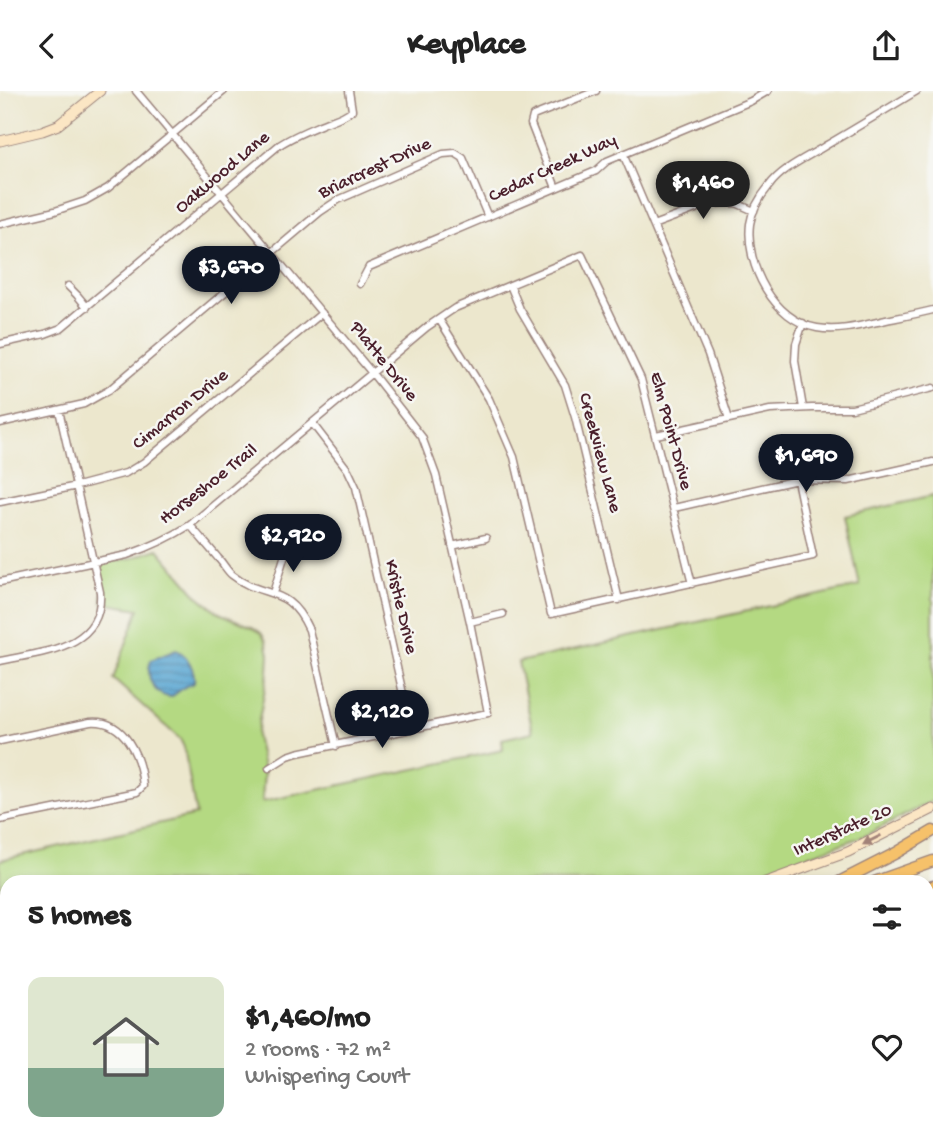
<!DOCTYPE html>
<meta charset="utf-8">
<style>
:root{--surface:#fff;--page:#f2f2f2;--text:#222;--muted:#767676;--accent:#111827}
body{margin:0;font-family:"Gochi Hand",sans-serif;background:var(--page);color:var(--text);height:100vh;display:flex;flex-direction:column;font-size:26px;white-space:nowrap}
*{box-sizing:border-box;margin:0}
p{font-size:23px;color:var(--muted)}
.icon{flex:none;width:38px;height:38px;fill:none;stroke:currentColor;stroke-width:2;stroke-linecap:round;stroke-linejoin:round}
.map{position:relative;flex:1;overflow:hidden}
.details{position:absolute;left:0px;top:784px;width:934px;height:273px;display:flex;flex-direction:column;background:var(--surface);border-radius:21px 21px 0 0;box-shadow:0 4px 10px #0003}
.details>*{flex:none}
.price{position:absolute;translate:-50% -60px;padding:0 16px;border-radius:24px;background:var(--accent);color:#fff;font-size:23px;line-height:46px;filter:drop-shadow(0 2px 4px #0008)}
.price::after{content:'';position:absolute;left:50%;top:42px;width:21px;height:16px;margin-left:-10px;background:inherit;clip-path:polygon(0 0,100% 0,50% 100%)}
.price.selected{background:#222;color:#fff}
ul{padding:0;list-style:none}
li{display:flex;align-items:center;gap:21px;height:175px;padding:0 28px}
li span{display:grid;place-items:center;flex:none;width:196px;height:140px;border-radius:14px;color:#555}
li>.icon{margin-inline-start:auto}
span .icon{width:84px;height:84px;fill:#fffc;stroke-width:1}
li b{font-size:30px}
h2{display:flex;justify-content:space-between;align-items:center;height:84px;padding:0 28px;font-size:30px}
header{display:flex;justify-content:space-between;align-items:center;height:91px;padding:0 28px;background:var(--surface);font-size:32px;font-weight:800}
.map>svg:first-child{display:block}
.green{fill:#b4d982;stroke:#7f7c56;stroke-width:2}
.water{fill:url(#water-rules);stroke:#52627e;stroke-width:2}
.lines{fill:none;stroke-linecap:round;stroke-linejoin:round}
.street-casing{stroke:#9b837c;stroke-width:9}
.secondary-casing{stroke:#9b837c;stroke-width:11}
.highway-casing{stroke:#9b837c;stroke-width:13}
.street{stroke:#fff;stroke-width:6}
.secondary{stroke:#fbe6c4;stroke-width:9}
.highway{stroke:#f6c16b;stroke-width:10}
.oneway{fill:#a28278}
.labels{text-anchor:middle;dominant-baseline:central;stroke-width:5;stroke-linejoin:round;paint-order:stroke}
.street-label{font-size:19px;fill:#4a1f2b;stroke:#f6f6f2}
</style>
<header><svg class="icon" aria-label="back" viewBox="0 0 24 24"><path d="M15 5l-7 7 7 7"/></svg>Keyplace<svg class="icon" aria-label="share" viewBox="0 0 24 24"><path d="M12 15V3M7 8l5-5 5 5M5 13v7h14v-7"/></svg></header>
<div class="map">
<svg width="933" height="1057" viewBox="0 0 933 1057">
<defs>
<pattern id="water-rules" width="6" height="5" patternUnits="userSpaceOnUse" patternTransform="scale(1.75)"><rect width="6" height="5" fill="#59a6d2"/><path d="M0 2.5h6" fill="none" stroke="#4c87ab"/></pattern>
</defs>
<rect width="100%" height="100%" fill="#f6f6f2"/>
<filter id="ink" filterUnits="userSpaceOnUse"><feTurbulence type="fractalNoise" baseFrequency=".0143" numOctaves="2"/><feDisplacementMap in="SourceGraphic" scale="14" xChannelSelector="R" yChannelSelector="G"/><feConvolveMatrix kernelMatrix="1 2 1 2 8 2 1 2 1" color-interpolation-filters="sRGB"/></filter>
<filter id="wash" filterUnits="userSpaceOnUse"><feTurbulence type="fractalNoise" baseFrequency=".00686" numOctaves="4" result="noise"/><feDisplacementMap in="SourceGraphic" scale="28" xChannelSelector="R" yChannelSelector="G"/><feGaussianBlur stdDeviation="1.57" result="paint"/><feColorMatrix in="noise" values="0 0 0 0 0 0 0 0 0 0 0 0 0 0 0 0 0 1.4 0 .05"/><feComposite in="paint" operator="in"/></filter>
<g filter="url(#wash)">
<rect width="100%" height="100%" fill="#ece7cd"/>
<path class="green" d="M933 405V710L864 745 733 791H7V1047L0 1049V769L196 724 184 656 180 648 113 588 139 518 102 512 103 495 100 477 103 472 132 467 158 458 197 504 219 522 252 536 261 542 266 550 269 563 268 581 256 645 264 681 262 711 503 659 502 648 533 641 518 571 860 495 845 425Z"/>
<path class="water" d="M176 559C187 563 196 580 194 592L186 595 171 606C153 605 145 585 151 569Z"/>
</g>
<g filter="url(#ink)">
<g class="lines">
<defs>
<path id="street" d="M136 0 372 282 422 346 436 384 470 531 488 622 297 662 288 665 269 677
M917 0C887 18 856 37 825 55 806 67 782 77 769 95 760 106 752 119 750 133 745 174 774 230 817 237 840 241 863 234 886 229 901 226 917 223 933 219
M623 63 708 263 729 328
M556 97 531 33 533 25 596 0
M0 133 55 120 85 110 108 97 224 0
M653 134 709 113 736 112 754 120
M360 193 369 176 596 80 607 70 751 10 768 0
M510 194 520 218 565 294 575 326 619 509
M68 195 77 204 87 216
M439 228 489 308 514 366 551 523 813 465 797 389
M0 253 45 243 61 237 278 55C291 46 306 40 320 34 331 29 343 27 352 19L349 0
M803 317 795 270 796 253 803 232
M0 332 84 313 109 299 320 121 338 109 443 63 455 62 463 67 488 126
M312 332 348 379 356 396 411 638
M656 344 770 319 812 317H852L933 297
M0 411 77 395 126 382 144 371 322 222
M674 417 797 389 848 390 933 371
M190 434C199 445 209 456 218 467 223 472 227 480 232 484 263 509 288 492 309 539L336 655
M452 455 486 447
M0 491 127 464C150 456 170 447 190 434L427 236 455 217 582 164 641 288 692 493
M273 502 287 457
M470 531 503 523
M0 570C41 561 104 558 100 501L59 319
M0 650 90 631C125 628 140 665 143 695L137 701 0 729
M907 1050 918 1057"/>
<path id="secondary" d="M0 50 42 40 58 34 100 0
M766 791 848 761 933 718
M928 850 933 848
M928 954 933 949
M16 1057 36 1050
M316 1057 336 1050
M855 1057 860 1050"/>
<path id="highway" d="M839 791 896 762 933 740
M874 791 933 770
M928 797 933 795
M928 817 933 816
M109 1057 138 1050
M199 1057 217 1050"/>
</defs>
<use href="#street" class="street-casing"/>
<use href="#secondary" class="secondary-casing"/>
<use href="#highway" class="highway-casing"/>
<use href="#street" class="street"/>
<use href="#secondary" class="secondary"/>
<use href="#highway" class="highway"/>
</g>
<defs><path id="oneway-solid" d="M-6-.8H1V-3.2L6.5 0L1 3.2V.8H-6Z" transform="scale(1.75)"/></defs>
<use class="oneway" href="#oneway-solid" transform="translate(872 749) rotate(153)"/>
</g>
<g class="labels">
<g class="street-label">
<text transform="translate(375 78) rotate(-25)">Briarcrest Drive</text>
<text transform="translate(553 78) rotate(-25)">Cedar Creek Way</text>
<text transform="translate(223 82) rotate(-40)">Oakwood Lane</text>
<text transform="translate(383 271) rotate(51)">Platte Drive</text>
<text transform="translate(181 319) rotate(-39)">Cimarron Drive</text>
<text transform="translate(670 340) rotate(75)">Elm Point Drive</text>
<text transform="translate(599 362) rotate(75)">Creekview Lane</text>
<text transform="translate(209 394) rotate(-38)">Horseshoe Trail</text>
<text transform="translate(400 516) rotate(77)">Kristie Drive</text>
<text transform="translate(843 740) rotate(-24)">Interstate 20</text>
</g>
</g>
</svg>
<b class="price selected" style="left:703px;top:130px">$1,460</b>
<b class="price" style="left:231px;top:215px">$3,670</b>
<b class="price" style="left:806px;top:403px">$1,690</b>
<b class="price" style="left:293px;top:483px">$2,920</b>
<b class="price" style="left:382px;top:659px">$2,120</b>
<section class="details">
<h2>5 homes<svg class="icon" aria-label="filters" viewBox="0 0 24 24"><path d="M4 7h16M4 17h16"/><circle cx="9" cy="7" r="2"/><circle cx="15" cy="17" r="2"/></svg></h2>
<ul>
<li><span style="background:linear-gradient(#dfe7d0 65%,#7fa58c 0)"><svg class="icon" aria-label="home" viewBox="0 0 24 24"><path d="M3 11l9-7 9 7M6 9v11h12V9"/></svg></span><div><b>$1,460/mo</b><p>2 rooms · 72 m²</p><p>Whispering Court</p></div><svg class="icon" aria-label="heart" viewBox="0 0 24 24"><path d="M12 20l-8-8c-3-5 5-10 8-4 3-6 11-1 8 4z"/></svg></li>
</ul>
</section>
</div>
